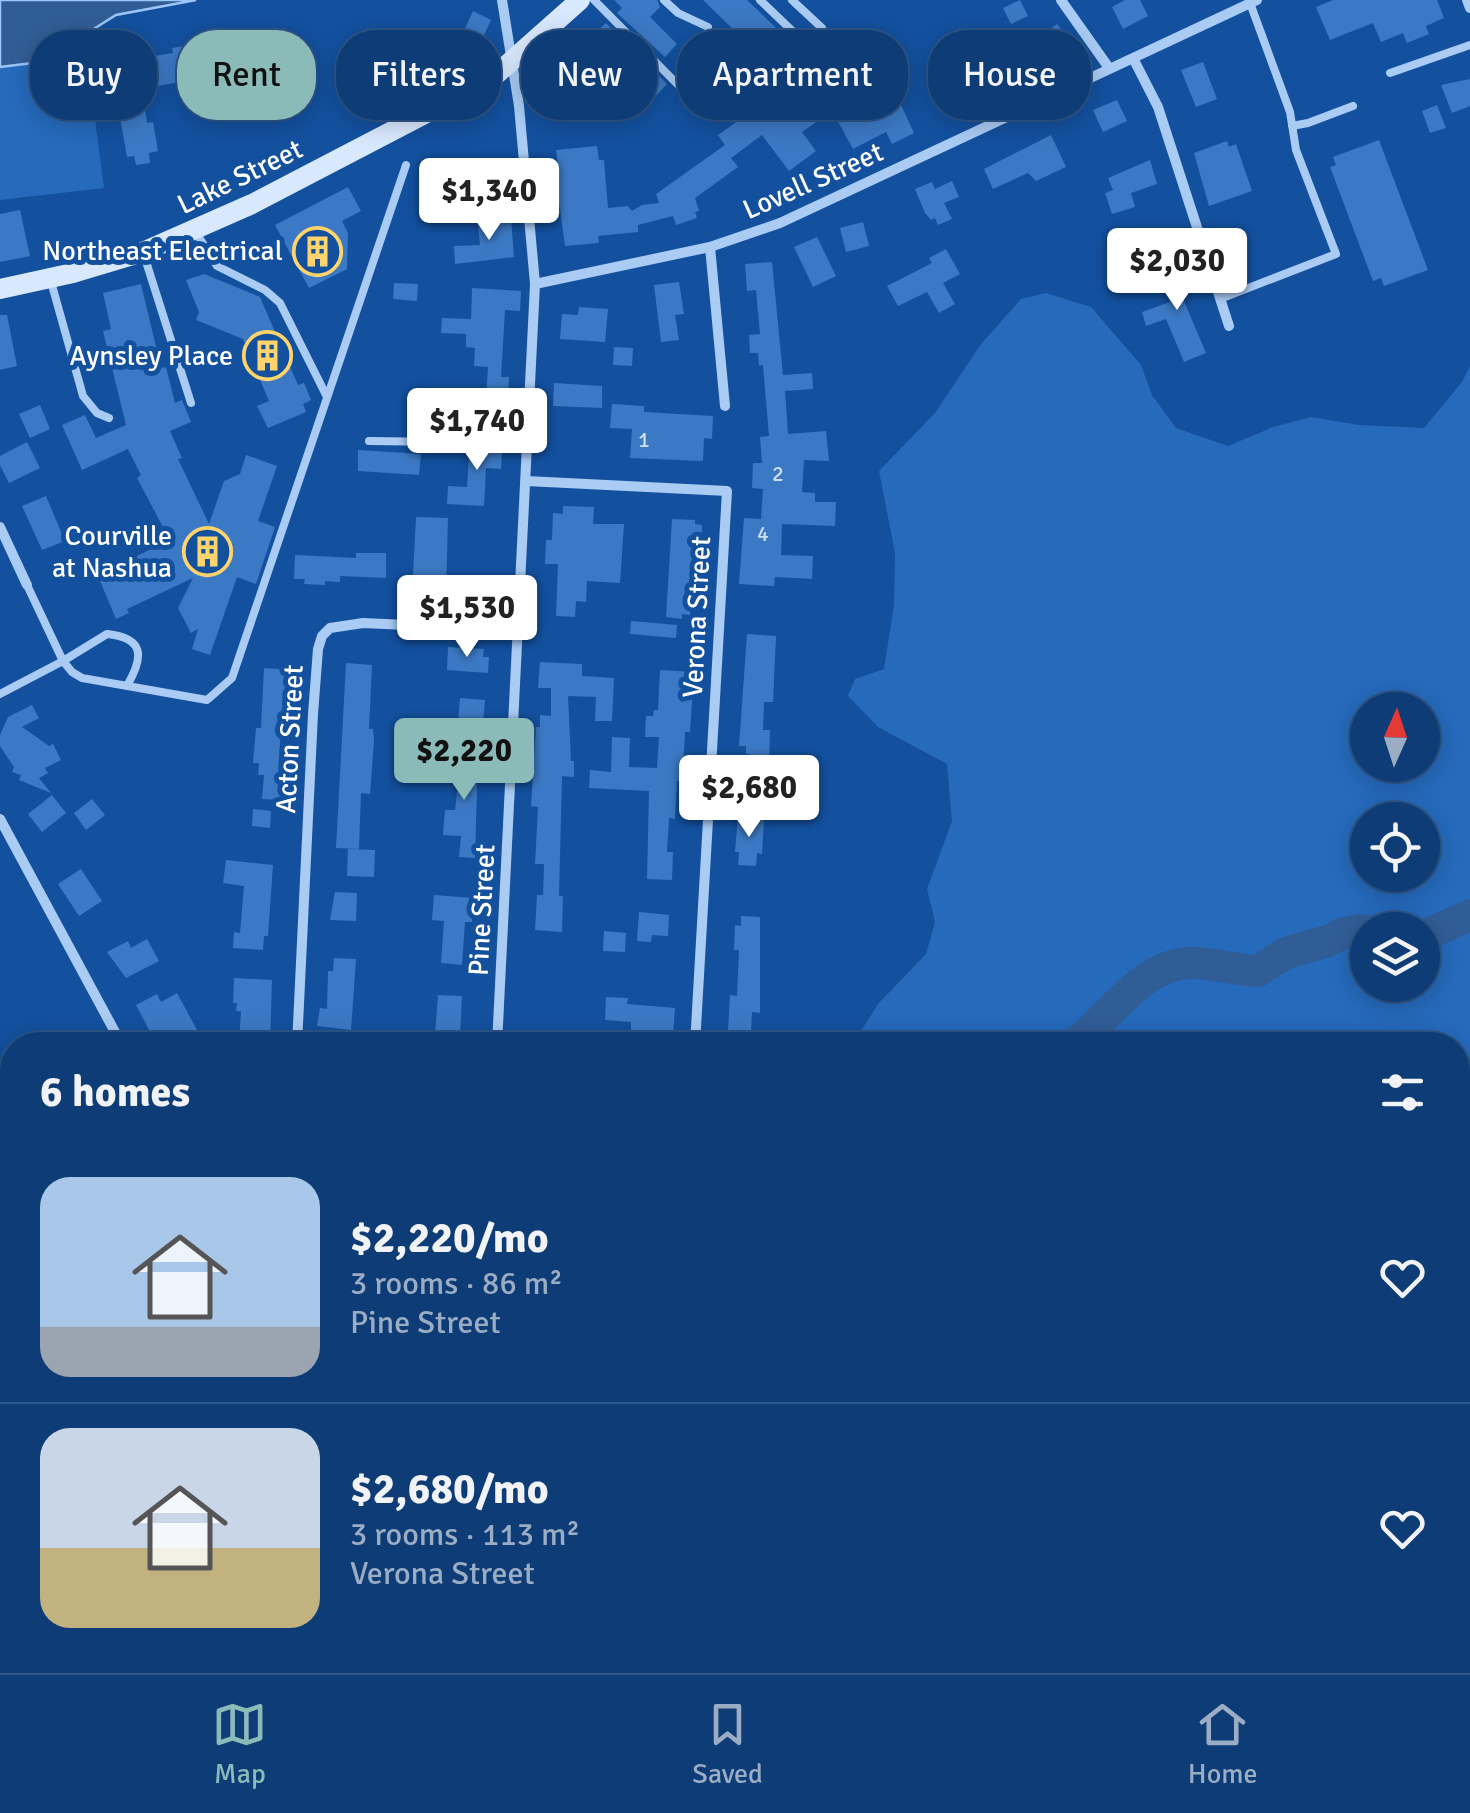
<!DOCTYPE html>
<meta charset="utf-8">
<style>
:root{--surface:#0e3c76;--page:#1c477e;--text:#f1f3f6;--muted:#9badc5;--line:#2e5688;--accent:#8bbbb9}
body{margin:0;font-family:Signika,sans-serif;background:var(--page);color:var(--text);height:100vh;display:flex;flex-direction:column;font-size:38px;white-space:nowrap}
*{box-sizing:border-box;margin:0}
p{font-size:32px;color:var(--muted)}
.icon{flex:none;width:55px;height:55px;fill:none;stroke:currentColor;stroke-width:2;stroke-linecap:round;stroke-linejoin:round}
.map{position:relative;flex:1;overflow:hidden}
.sheet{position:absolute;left:0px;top:1032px;width:1470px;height:642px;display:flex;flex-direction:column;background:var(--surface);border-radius:40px 40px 0 0;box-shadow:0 5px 25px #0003,0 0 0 2px var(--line)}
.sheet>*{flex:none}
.hud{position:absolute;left:30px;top:30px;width:1410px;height:90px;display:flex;gap:20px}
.needle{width:65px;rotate:3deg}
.fabs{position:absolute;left:1350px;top:692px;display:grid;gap:20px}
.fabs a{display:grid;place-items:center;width:90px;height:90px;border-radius:50%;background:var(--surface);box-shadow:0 5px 25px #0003,0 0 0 2px var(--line);font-size:50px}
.price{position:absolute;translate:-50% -85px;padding:0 22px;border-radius:10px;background:#fff;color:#222;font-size:32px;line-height:65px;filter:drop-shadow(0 2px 5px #0008)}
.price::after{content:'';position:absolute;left:50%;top:60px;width:30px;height:22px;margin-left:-15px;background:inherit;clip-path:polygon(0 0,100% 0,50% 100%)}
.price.on{background:var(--accent);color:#111}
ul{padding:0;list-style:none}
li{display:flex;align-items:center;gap:30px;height:250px;padding:0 40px}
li+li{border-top:2px solid var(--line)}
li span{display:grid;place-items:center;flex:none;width:280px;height:200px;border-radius:30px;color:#555}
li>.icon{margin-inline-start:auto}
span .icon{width:120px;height:120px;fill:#fffc;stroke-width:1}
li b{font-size:42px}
h2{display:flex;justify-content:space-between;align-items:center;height:120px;padding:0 40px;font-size:42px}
.tag{padding:0 35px;border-radius:40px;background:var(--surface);box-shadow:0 5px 25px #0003,0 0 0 2px var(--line);font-size:35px;line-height:90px}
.tag.on{background:var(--accent);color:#111}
.dock{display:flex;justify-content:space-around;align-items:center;height:140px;border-top:2px solid var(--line);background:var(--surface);font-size:28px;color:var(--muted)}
.dock a{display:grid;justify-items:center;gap:5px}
.dock .on{color:var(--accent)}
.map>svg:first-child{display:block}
.green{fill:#266abc;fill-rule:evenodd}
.water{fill:#315d96;stroke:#9bc6f7;stroke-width:2.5}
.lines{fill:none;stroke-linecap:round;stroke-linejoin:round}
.river{stroke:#315d96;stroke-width:32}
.building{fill:#3c79c4}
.lane{stroke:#a9cbf4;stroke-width:8}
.street{stroke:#a9cbf4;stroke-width:10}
.secondary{stroke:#d9e9fd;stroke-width:20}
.labels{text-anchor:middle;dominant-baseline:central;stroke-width:10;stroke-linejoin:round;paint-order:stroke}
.number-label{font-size:22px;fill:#cedef0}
.street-label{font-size:28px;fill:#fff;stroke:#13509e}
.poi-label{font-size:28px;fill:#fff;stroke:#13509e;text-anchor:end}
</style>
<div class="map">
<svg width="1470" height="1673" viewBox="0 0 1470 1673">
<rect width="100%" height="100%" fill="#13509e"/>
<path class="green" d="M84 35 104 188 0 200V67L41 61Z
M1046 293 1091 307 1141 365 1152 395 1176 428 1228 446 1273 427 1311 417 1359 425 1424 428 1462 382 1470 366V1673H469L484 1662H1458V1045H852L878 1004 926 954 935 922 927 889 952 821 947 764 878 727 848 696 855 679 884 669 894 605 895 553 879 471 935 413 981 344 1021 299ZM1368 710H1422V765H1368ZM1368 820H1422V875H1368ZM1368 930H1422V985H1368Z"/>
<path class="water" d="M0 0H196L116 15 41 62 0 67Z"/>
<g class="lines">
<path class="river" d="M1422 937 1470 915
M1073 1045C1111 1018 1142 961 1195 963 1216 964 1237 970 1258 971L1286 953 1328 941 1343 933 1362 930 1368 933
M819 1673 829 1662"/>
</g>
<path class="building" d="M614 0H657L660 7 650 17 677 44 665 57 617 13 622 8Z
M703 0H747L797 48 775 70Z
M1020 0 1028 16 1011 24 1003 8Z
M1125 0H1140L1148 16 1123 29 1112 7Z
M1333 0H1437L1444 18 1426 26 1429 34 1407 43 1403 33 1381 42 1373 23 1330 40 1316 7Z
M473 11 491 20 471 63 453 55Z
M606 23 618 35 602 50 608 57 586 76 592 82 573 102 538 70 556 49 570 62 590 44 587 40Z
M1057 24 1072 43 1037 69 1023 50Z
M202 43 207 73 180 78V82L152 87 153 93 143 95 147 123 153 122 158 151 149 153 150 163 136 165 134 156 127 157 120 117 126 116 118 67 143 63 142 58 173 53 172 48Z
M1013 44 1023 63 979 86 982 91 973 95 976 101 961 109 944 77Z
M1203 62 1217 99 1196 107 1181 70Z
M649 66 667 84 647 105 632 90Z
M1470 79V106L1452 113 1441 85Z
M805 87 826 115 802 132 816 151 789 171 762 135 731 158 738 167 695 198 699 211 695 212 697 218 676 225 673 216 638 225V232L598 236 599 243 565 246 554 165 558 164 556 150 597 146 599 160H604L608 208 628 206 632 211 642 205 659 203 656 194 725 145 718 135 749 113 745 107 764 94 775 109Z
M894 90 914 133 892 144 886 132 853 149 835 116 875 95 877 98Z
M1117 100 1127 121 1103 132 1093 110Z
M1437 105 1446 128 1430 133 1422 111Z
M1051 135 1066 167 1036 181 1028 173 993 189 984 169Z
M1379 140 1428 270 1384 286 1381 278 1373 281 1330 167 1336 165 1333 157Z
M1227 141 1229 147 1236 144 1252 191 1209 206 1194 153Z
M1150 160 1157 184 1131 193 1135 207 1112 214 1105 193 1113 190 1108 178Z
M952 181 959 197 944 203 952 219 938 225 935 218 931 220 925 213 915 189 932 182 935 189Z
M348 187 361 211 342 221 348 233 347 269 309 288 275 225Z
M20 210 30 256 0 262V214Z
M511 218 514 257 455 264 454 246 480 245 478 227 484 226V219Z
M863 222 869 246 846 252 840 228Z
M817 237 836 276 813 287 794 247Z
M946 249 960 274 943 283 955 304 939 313 927 292 898 306 887 286 932 263 929 258Z
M1184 261 1190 280 1181 283 1184 301 1206 353 1184 362 1166 319 1146 326 1142 312 1170 302 1159 270Z
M772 262 783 375 812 373 813 389 785 391 788 434 826 431 829 461 804 460 802 492 815 493V502H836L835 526 782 524 781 555 813 556 812 579 775 577 774 586 739 584 744 518 761 519 763 489 752 488 753 463H762L760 437 769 436 763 365 759 366 758 353H750L749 335 760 334 756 290 747 291 745 264Z
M204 274 260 297 298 385 304 383 311 400 303 404 306 412 268 428 257 406 269 401 243 339 196 320 199 312 186 280Z
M679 282 684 314 675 315 679 340 661 342 654 285Z
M394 283 418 284 417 301 393 299Z
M141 284 161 368 166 367 175 403 182 400 191 422 170 431 182 458 178 459 209 524 224 481 240 474 246 455 277 466 258 521 275 527 256 584 237 577 210 655 192 649 198 629 191 633 178 608 193 578 127 609 129 613 116 619 98 576 106 572 103 567 120 559 122 563 160 545 165 531 137 478 141 475 128 449 82 470 62 425 85 415 96 438 126 425 103 331 111 329 103 293Z
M472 288 521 291 520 311 505 310 501 377H509L507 419H503V424H470L471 418 431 415 432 394 486 398 488 367 474 366 475 348 466 347V334L441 333 442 318 471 319Z
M579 307 608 309 605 342 560 339 562 314 578 315Z
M0 315H7L17 366 0 370Z
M614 347 633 348 632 366 613 365Z
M554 383 602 386V408L553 406Z
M612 404 644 406V412L713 416 712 439 704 438 703 461 630 458 632 429 610 428Z
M40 405 50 429 30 438 19 414Z
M470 440H503L501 469 486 468 484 506 447 504 448 486 467 487Z
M27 442 40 468 9 483 0 465V456Z
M358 450 421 454 419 475 358 471Z
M46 496 65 541 42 550 22 506Z
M563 506 594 507 593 524H624L620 583 587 581 586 602 576 601 575 617 556 616 558 564H545L546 540H552L553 513 563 514Z
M416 517 448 518 446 594 441 593 440 605 422 604 423 591H418L419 575H413Z
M672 519 695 520V524L702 525 698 610 690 609V615L682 614V619L666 617Z
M356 553H386V578L340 576V582L325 581V585L304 584 305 579H294L295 555 356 558Z
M631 621 677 625 676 638 630 634Z
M747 634 776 636 773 702H764L763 730H770L769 763 791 765 789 792 748 790 750 754H746V746H739Z
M448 647 484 649 483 657H489L488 673 447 670Z
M540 662 582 664V676L614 678 612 721H595L596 697 568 696 571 761H574V777L562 776 559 896H563L562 932 535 930 537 895H543L544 864H535L538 807 531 806 536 727H540V715L551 716V688H538Z
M346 663 372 665 369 729H373L374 741 370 794 361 793 359 849 336 848Z
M264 668 290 670 288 714H282L278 775H284L283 800 262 799 264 775H258L259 763H253L256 728H261Z
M660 670 694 672 690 732H685L683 768H691L690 782 677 781 675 819 669 818 667 852H673L672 880 647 879 649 791 589 788 590 770 611 772 612 737 630 738 629 767 657 768 659 737H645L646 716H653L654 710H658Z
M460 698 485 700 483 724 458 721Z
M32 705 39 718 22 727 49 746 53 744 61 760 45 768 48 773 39 778 51 793 19 780 21 775 12 772 14 767 0 746V735L8 717Z
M452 752 478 754 475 858 459 857 461 836 443 835 445 810H455L458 783 450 782Z
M52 795 66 813 42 832 28 814Z
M92 799 105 815 86 830 74 813Z
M253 809 271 811 270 828 252 826Z
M738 817 764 819 762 854 757 853 756 866 738 865 739 852H735Z
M348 849 375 850 374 877 347 876Z
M226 860 273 865 268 936H264L263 950 233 948 234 932 240 933 244 886 223 883Z
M81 869 102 901 79 916 58 884Z
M335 892 357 893 356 921 330 920Z
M434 895 473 898 472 922H465L462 965 441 963 444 921 432 920Z
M639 912 669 915 668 936 652 935 651 942 637 941Z
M741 916 760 917V1013L752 1012 751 1032 728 1031 730 995 737 996 739 950H734L735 925 741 926Z
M604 931 626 933 625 952 603 951Z
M147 939 159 961 126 978 107 952 128 941 131 948Z
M334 958 356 959 351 1030 317 1026 320 1008 327 1009 328 971H333Z
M234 978 272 980 270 1045H239L241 1011H236L237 1003H233Z
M177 993 197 1030 183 1038 187 1045H157L136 1005 157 994 161 1002Z
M438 995 462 996 460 1036 435 1034Z
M606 997 628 998 627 1004 675 1008 673 1035 631 1031V1022L605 1020Z"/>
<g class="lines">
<path class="lane" d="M594 0 706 113
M664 0 678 13 708 27
M760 0 807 45
M792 0 822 28
M1390 73 1470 45
M1292 126 1308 123 1353 106
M195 231 217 266 265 290 280 303 327 397
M143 252 191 403
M50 278 83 396 97 413 109 418
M1220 299 1336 254 1296 150 1290 112 1250 3
M369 441 443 442 465 432H528
M27 585 63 661 107 634C144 638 144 656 128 684
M0 694 63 661 72 672 82 678 207 700 232 678 406 165"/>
<path class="street" d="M1061 0 1109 68
M1467 0 1470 8
M1133 58 1158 107 1229 326
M710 247 725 406
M535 284 710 247 780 223 1257 0
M526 481 727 491 695 1045
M0 527 27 585
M0 819 122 1045
M297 1045 313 714 318 649 322 636 330 628 363 623 518 630
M497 1045 535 284 519 106 502 0
M0 1220 12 1246
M0 1652 11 1673
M150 1673 169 1662"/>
<path class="secondary" d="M0 289 73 273 143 252 252 204 490 80 580 0"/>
</g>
<defs>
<symbol id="building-ring" viewBox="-11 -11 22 22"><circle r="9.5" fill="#13509e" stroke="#ffd46c" stroke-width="1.5"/><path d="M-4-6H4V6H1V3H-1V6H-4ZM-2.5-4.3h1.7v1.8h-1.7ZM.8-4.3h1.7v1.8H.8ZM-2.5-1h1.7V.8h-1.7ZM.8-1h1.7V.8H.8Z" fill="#ffd46c"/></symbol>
</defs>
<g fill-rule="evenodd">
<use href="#building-ring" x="290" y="224" width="55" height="55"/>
<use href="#building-ring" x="240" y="328" width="55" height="55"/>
<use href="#building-ring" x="180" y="524" width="55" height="55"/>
</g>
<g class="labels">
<g class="number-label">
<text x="644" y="439">1</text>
<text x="778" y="473">2</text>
<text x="763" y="533">4</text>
</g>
<g class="street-label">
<text transform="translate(240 177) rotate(-26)">Lake Street</text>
<text transform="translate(813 181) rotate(-24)">Lovell Street</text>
<text transform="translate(697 617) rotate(-87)">Verona Street</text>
<text transform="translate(290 739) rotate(-87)">Acton Street</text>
<text transform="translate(482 910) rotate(-87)">Pine Street</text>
</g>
<g class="poi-label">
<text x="283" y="251">Northeast Electrical</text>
<text x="233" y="356">Aynsley Place</text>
<text x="172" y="536">Courville<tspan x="172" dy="32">at Nashua</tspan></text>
</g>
</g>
</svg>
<div class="fabs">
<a><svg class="needle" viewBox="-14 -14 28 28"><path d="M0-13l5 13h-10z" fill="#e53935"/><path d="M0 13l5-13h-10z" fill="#9badc5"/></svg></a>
<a><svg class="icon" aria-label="locate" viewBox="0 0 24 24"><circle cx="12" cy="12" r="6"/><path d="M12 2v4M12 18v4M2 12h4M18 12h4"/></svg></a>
<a><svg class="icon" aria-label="layers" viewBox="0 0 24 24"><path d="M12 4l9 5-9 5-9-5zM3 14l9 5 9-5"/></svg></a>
</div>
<b class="price" style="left:489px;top:243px">$1,340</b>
<b class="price" style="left:1177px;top:313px">$2,030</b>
<b class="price" style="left:477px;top:473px">$1,740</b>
<b class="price" style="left:467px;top:660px">$1,530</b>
<b class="price on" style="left:464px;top:803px">$2,220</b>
<b class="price" style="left:749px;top:840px">$2,680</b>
<div class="hud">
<a class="tag">Buy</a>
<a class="tag on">Rent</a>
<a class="tag">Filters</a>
<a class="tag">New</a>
<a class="tag">Apartment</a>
<a class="tag">House</a>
</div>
<section class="sheet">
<h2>6 homes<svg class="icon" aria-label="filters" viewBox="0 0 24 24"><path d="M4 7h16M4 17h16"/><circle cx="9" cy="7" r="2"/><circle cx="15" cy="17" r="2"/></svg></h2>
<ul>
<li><span style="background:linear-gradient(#a9c7e8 75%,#9aa5b1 0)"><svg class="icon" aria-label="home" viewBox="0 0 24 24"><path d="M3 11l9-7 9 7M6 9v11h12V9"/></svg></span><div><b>$2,220/mo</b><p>3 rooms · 86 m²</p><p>Pine Street</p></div><svg class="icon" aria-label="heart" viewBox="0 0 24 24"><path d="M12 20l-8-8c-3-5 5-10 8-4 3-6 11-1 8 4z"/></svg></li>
<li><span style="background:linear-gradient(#c9d6e8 60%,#c2b280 0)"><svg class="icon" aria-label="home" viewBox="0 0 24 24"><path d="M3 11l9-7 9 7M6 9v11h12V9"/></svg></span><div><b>$2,680/mo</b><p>3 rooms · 113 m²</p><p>Verona Street</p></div><svg class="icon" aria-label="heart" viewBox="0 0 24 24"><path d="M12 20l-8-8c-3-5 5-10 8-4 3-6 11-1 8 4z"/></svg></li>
</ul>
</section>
</div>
<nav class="dock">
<a class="on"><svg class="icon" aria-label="map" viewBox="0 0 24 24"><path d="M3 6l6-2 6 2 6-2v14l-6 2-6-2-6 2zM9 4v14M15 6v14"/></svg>Map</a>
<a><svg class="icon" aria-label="saved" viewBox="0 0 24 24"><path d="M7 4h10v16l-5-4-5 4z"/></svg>Saved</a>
<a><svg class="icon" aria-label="home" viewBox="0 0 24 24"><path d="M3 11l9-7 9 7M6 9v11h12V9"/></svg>Home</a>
</nav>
